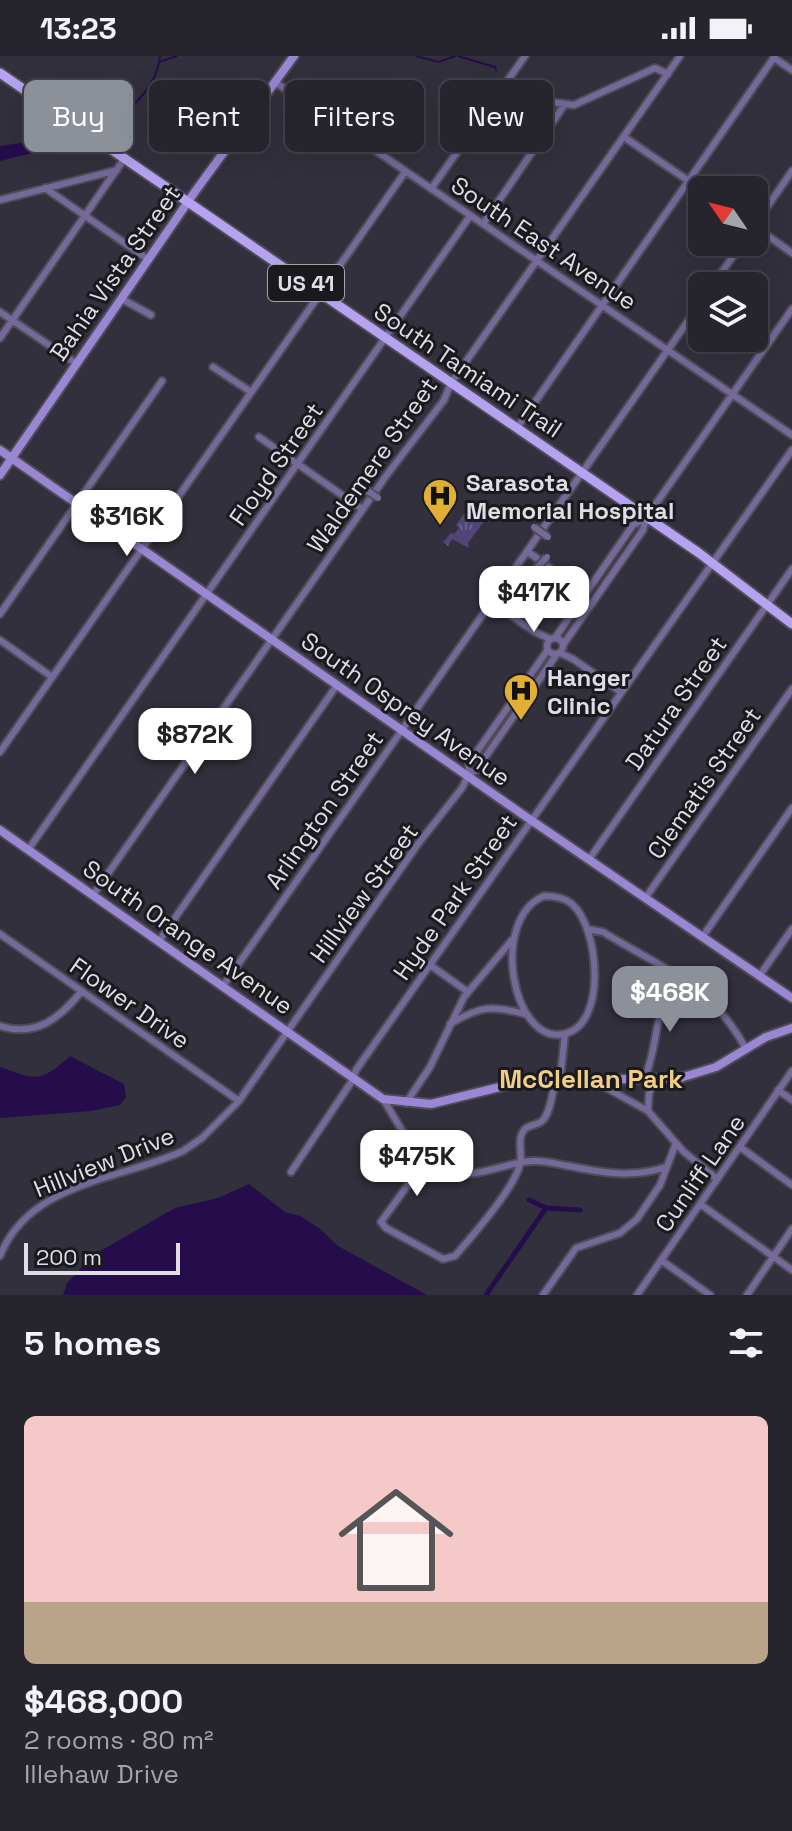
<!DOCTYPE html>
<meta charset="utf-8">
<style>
:root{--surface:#26242d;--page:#2e2c35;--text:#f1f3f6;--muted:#a4a4aa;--line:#424149;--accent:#8c9099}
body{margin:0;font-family:"Space Grotesk",sans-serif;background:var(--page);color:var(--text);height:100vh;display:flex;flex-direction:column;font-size:30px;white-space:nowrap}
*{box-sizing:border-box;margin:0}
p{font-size:26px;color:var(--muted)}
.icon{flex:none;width:44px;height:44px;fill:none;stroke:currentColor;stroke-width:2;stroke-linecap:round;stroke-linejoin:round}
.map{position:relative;height:1239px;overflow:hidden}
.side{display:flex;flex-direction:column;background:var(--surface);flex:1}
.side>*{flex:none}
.hud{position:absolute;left:24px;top:24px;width:744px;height:72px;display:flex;gap:16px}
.needle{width:52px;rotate:305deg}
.controls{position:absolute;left:688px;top:120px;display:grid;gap:16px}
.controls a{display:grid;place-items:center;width:80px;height:80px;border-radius:12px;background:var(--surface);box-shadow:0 8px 32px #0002,0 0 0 2px var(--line);font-size:40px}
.scale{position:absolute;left:24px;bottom:20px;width:156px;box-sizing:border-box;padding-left:8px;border:4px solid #dfdee6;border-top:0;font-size:22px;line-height:28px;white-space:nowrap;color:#dfdee6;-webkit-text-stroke:6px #1a191e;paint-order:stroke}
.price{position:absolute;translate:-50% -68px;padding:0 18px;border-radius:16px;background:#fff;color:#222;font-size:26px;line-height:52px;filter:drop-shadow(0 2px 4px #0008)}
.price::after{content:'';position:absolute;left:50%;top:48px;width:24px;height:18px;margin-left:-12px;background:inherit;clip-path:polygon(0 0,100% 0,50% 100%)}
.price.current{background:var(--accent);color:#fff}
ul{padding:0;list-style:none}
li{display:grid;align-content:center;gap:16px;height:424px;padding:0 24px}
li span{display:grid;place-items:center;height:248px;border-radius:12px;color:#555}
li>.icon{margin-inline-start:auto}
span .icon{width:144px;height:144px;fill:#fffc;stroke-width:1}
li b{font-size:34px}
h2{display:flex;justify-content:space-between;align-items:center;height:96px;padding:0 24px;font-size:34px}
.tag{padding:0 28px;border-radius:12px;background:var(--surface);box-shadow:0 8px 32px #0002,0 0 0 2px var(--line);font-size:28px;line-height:72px}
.tag.current{background:var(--accent);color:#fff}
.status{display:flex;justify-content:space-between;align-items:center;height:56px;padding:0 40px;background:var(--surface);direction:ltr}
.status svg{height:22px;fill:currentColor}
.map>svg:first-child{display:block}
.grass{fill:url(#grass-tufts)}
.water{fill:#250d4c}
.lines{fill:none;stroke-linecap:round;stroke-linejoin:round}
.stream{stroke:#250d4c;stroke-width:2}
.canal{stroke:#250d4c;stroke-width:5}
.street-casing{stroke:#4e4c57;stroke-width:10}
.secondary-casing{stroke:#4e4c57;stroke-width:12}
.primary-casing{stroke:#4e4c57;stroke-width:13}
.street{stroke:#746999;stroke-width:6}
.secondary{stroke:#9a87d4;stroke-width:8}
.primary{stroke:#b5a2f1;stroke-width:9}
.street-bridge-casing{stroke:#4e4c57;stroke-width:10;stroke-linecap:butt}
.street-bridge{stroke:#746999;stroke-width:6}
.labels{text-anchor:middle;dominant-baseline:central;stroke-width:6;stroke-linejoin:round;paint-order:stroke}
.shield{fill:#1a191e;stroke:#a4a3aa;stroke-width:2}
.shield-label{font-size:22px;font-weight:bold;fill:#dfdee6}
.street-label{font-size:24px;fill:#dfdee6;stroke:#1a191e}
.poi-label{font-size:24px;font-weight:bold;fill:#dfdee6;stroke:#1a191e;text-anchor:start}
.neighbourhood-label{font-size:26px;font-weight:bold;fill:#f1ce85;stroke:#1a191e}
</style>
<div class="status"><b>13:23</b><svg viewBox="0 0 49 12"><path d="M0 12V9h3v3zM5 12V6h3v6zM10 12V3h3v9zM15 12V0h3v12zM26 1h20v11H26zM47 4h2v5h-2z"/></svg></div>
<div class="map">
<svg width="792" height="1239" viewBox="0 0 792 1239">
<defs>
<pattern id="grass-tufts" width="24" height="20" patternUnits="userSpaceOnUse" patternTransform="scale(2)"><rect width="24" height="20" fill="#514575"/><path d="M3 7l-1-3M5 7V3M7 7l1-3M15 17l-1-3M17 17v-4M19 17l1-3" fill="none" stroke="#6a5f89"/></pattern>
</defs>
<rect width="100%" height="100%" fill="#32303c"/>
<path class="grass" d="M472 447 488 460 468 487 469 492 452 483 448 490 443 486 451 477 454 478 459 472 456 469Z"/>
<path class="water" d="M72 79 81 85 0 105V90Z
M70 1000 124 1028 126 1041 120 1049 91 1055 0 1062V1011C37 1024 40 1027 70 1000Z
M249 1128 285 1156 300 1160 319 1172 338 1190 427 1239H63L67 1227 95 1198 175 1152 218 1142Z"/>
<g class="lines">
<path class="stream" d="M416 0 439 6 455 0
M458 0 495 11 496 14
M159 6 177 0
M100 73C127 59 157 32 160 0"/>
<path class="canal" d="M529 1144 546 1152 580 1154
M486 1239 546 1152"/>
<defs>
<path id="street" d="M774 2 792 14
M275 26 792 379
M497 39 574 49 655 12 668 18
M624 81 702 134
M45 132 149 204
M431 133 525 0
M0 144 117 114
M483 168 565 48
M754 170 792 115
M754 170 792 197
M712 230 743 186
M122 243 151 259
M0 256 77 308
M0 282 124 103
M213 311 251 336
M517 372 775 0
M259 381 362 453
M527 495 563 522 529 572
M491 546 535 576 550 583
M0 558 162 325
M547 590a8 8 0 1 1 16 0a8 8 0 1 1-16 0Z
M555 582 633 469 646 462
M0 584 52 621
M563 589 643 474 646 462 792 253
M560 597 573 603 621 636
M0 696 405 116
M468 720 477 713 557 598
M28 794 470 160
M590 802 792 513
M93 839 386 420 444 344 451 327 680 0
M544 840C554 840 564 841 572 848 599 871 608 969 564 978 512 989 489 863 544 840Z
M646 841 792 633
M587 873 603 876C662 912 712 929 746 993
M0 878 239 1045
M703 880 792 752
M159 885 337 629
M430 909 468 936
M760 919 792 873
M223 930 702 245
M450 968C480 950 491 949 525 958
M0 970C36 981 59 963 81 936
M560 1024 565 978
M592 1024 648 1055
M644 1024C661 983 650 959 680 921
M654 1025 649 1038 648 1055 683 1095 717 1123
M778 1034 792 1044
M383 1043C399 1067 413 1103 442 1114 472 1126 502 1107 532 1105 544 1104 557 1108 569 1110 602 1117 634 1122 666 1111
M406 1047 430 1011 464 941 512 884
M740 1091 792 1129
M426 1104 381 1166 386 1172 443 1203 455 1200C473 1179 512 1135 520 1109 523 1099 516 1082 525 1073 529 1069 537 1069 542 1065 551 1057 552 1035 556 1024
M291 1116 352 1025 356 1014 792 394
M700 1148 792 1214
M0 1200C29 1126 120 1124 183 1095L202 1082 239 1045 418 788 462 732 468 720 469 707 547 595
M661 1204 710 1239
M543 1239 576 1192 620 1177 637 1163 660 1129 676 1087
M637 1239 792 1015
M747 1239 792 1173"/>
<path id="secondary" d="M0 394 522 758 792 942
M0 419 194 137 294 0
M0 774 383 1043 431 1048 508 1029 537 1025 680 1022 716 1011 766 981 792 972"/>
<path id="primary" d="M0 17 699 497 792 568"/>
</defs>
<use href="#street" class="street-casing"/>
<use href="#secondary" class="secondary-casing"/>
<use href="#primary" class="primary-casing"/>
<use href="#street" class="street"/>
<use href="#secondary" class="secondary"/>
<use href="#primary" class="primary"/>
<defs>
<path id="street-bridge" d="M362 431 378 442
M344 448 351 438
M534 471 548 481
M535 514 547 501"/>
</defs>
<use href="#street-bridge" class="street-bridge-casing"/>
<use href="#street-bridge" class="street-bridge"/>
</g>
<defs>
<symbol id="hospital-pin" viewBox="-11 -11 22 30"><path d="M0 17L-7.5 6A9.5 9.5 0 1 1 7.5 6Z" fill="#e2af34" stroke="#1a191e"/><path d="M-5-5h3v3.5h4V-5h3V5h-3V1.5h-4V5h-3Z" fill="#111"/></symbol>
</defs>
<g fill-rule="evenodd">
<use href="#hospital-pin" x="420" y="420" width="40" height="54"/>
<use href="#hospital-pin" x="501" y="615" width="40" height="54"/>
</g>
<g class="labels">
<rect class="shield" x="268" y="209" width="76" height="36" rx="6"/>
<g class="shield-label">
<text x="306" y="227">US 41</text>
</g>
<g class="street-label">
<text transform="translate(544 187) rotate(34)">South East Avenue</text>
<text transform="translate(115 217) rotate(-55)">Bahia Vista Street</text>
<text transform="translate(468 314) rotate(34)">South Tamiami Trail</text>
<text transform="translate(276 408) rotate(-55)">Floyd Street</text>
<text transform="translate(372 409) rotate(-55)">Waldemere Street</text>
<text transform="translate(676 647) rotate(-55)">Datura Street</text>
<text transform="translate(406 653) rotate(35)">South Osprey Avenue</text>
<text transform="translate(704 727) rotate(-55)">Clematis Street</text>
<text transform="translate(324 754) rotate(-55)">Arlington Street</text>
<text transform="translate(364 837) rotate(-54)">Hillview Street</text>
<text transform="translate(455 841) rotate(-55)">Hyde Park Street</text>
<text transform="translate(188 881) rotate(35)">South Orange Avenue</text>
<text transform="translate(130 947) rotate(35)">Flower Drive</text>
<text transform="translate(104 1106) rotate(-22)">Hillview Drive</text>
<text transform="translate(700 1117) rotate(-55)">Cunliff Lane</text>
</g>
<g class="poi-label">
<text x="466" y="426">Sarasota<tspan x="466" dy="28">Memorial Hospital</tspan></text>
<text x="547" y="621">Hanger<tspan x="547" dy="28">Clinic</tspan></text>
</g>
<g class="neighbourhood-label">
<text x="591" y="1023">McClellan Park</text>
</g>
</g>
</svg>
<div class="controls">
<a><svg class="needle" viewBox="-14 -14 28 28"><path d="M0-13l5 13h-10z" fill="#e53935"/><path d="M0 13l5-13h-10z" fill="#a4a4aa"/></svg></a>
<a><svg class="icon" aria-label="layers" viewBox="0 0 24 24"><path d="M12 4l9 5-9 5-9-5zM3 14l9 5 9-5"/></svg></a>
</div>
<div class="scale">200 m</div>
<b class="price" style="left:127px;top:502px">$316K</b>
<b class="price" style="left:534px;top:578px">$417K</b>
<b class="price" style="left:195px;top:720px">$872K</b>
<b class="price current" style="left:670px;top:978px">$468K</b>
<b class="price" style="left:417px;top:1142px">$475K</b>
<div class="hud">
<a class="tag current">Buy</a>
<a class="tag">Rent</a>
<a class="tag">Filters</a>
<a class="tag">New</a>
</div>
</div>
<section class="side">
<h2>5 homes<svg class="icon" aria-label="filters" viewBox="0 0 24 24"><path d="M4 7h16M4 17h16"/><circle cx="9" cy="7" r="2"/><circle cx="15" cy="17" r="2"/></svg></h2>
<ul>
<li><span style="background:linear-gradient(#f6c9c9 75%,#b9a48a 0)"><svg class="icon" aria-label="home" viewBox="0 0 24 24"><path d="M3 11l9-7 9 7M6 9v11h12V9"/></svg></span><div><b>$468,000</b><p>2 rooms · 80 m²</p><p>Illehaw Drive</p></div></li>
</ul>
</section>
